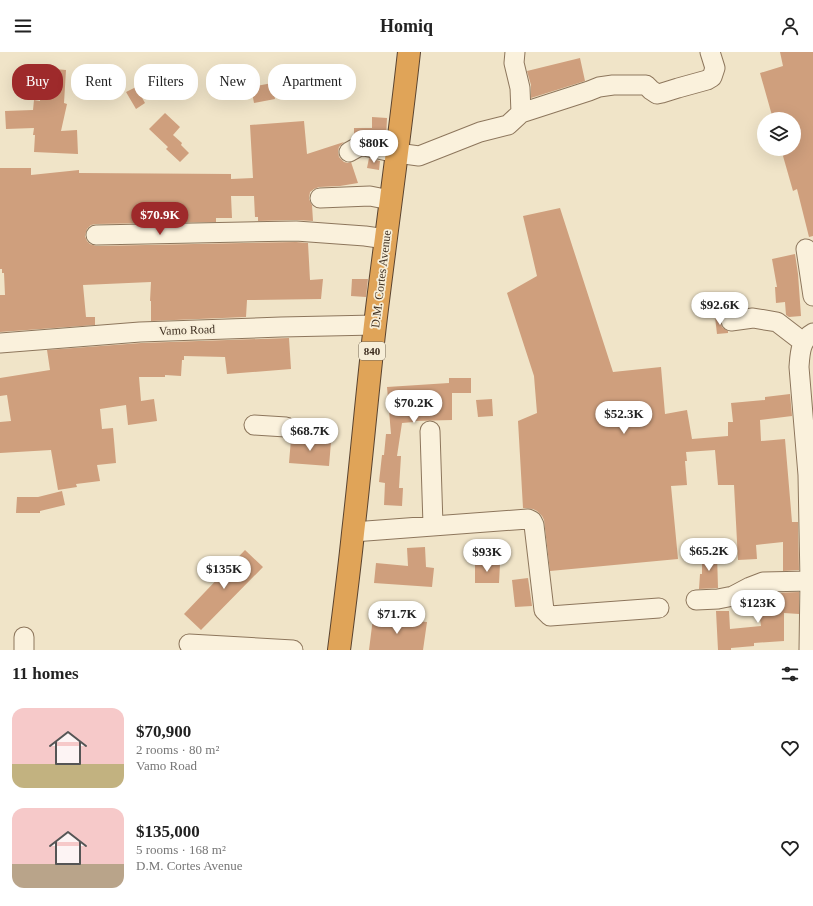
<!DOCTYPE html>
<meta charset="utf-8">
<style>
:root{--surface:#fff;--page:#f2f2f2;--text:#222;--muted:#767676;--accent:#9e2a2b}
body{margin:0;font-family:"Times New Roman",serif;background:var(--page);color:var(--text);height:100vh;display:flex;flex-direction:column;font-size:15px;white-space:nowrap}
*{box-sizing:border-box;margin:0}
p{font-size:13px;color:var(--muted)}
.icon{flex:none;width:22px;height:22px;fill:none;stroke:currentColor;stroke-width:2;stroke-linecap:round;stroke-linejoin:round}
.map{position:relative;height:598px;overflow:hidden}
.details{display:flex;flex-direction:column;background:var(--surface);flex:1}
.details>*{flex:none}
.banner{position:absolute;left:12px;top:12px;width:400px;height:36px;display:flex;gap:8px}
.buttons{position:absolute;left:757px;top:60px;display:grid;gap:8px}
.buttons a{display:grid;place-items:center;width:44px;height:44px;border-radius:50%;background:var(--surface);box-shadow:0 4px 16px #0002;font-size:20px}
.price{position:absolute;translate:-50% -34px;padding:0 9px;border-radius:14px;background:#fff;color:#222;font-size:13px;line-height:26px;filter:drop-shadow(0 1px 2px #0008)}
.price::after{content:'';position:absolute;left:50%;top:24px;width:12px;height:9px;margin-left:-6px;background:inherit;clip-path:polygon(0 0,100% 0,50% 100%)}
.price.selected{background:var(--accent);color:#fff}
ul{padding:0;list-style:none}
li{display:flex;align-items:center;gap:12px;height:100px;padding:0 12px}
li span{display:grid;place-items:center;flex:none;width:112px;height:80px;border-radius:12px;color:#555}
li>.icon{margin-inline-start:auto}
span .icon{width:48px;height:48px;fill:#fffc;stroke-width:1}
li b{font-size:17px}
h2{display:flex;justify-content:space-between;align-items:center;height:48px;padding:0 12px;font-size:17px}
.chip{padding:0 14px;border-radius:16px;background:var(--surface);box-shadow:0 4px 16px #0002;font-size:14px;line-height:36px}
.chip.selected{background:var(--accent);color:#fff}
header{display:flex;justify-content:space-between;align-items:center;height:52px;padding:0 12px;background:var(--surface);font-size:18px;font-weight:700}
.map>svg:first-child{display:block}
.building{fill:#cf9f7d}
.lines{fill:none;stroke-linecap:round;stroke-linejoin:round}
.minor-casing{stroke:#8d765c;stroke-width:21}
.highway-casing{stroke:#5b4430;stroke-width:24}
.minor{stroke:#faf1dc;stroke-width:19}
.highway{stroke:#e0a458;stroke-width:22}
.labels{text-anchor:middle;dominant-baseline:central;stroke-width:3.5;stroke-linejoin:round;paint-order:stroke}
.shield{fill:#f7eed8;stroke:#756857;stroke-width:1}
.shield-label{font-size:11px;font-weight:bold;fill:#3d2e20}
.street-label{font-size:12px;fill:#3d2e20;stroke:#f7eed8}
</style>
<header><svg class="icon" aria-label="menu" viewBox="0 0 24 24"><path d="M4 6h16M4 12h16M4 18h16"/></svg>Homiq<svg class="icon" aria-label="person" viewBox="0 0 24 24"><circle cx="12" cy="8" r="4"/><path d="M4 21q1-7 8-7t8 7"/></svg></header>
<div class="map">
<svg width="813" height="598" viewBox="0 0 813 598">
<rect width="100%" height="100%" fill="#f0e4c8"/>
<path class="building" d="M780 0H813V184L809 185 797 137 793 139 781 97H794V67H773L760 21 783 14Z
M580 6 585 29 531 46V33L527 19Z
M44 16 66 18 64 51 67 52 61 79 77 78 78 102 34 100 35 83H33L34 76 6 77 5 59 33 58 34 48 40 49Z
M272 31 275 47 254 51 251 35Z
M136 35 145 51 136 57 126 40Z
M165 61 180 75 173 83 182 91 181 93 189 101 180 110 166 97 168 95 149 77Z
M372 65 387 66 386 87 366 83 354 85V76H372Z
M304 69 307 102 344 90 339 95 338 99 339 105 344 110 348 111 351 110 358 131 340 134 319 135 314 137 310 140 309 147 312 153 313 169 296 168 258 169V165H255L254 144H231L232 166H216V170L96 172 91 173 87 177 85 184 87 189 90 192 96 194 296 190 308 191 310 228 323 227 321 247 247 248 246 265 151 269V249H150L151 230 83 233 86 265H95V273L0 280V243H5L4 221H2V217H0V116H31V123L79 118V121L231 122V127L253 126 250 73Z
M369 106 380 109 379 118 367 116Z
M560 156 613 320 661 315 665 362 687 358 692 387 728 384V370H733L731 351 765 348V345L790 342 792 364 760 368 761 389 785 387 792 470H798L799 518 783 519V490L756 493 757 507 738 508 734 433H718L715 398 686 400 687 409H685L687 433 671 434 678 507 550 519 544 468 542 464 537 459 533 457 523 456 518 369 537 361 534 324 507 241 537 224 523 164Z
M795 202 798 222 801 264 789 265 786 263 785 250 776 251 775 235H777L772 207Z
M352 227H368L366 245 351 244Z
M721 264 720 270 722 275 728 279V281L717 282 715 265Z
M289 286 291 317 227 322 225 305 184 304V308H182L181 324 165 323V325H139L141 349 154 347 157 369 128 373 126 353 100 357 102 377 113 376 116 411 97 413 100 429 76 432 77 435 58 438 51 398 0 401V370L11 369 7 343 0 344V326L50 318 47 298 141 291Z
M449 326H471V341H452V368L414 369V370L402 371 397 404H401L399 436H403L402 454 384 453 385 431 379 430 382 403H384L386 382H391L387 335 449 331Z
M492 347 493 364 478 365 476 348Z
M291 387 331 390 329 414 289 411Z
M62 439 65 453 40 459V461H16L17 445H38Z
M425 495 426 515 434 516 432 535 374 531 376 511 408 514 407 496Z
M245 498 263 515 201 578 184 562Z
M702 502H717L718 536 699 537 700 522H702Z
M475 512H500L499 531H475Z
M528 526 532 554 515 555 512 528Z
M799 540V562L784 561V589L754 591V594L731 596V598H718L716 559H729L730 577 761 574 759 560 773 558 772 541Z
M373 566 427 570 423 598H369Z"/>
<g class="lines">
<defs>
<path id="minor" d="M515 0 514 11 520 36 521 61
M349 100 358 95 364 94 397 101 419 104 480 80 508 73 521 61 589 39 599 35 613 33H646L651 38 657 42 662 41 678 36 707 28 712 25 715 16 710 0
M320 146 370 144 390 148
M96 183 296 179 365 184 386 187
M806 197 813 244
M731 269 753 266 777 270 803 290
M0 291 140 280 281 275 375 273
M254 373 286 375
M430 379 433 473
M353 480 528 467 532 469 534 473 544 558 550 564 659 556
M696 548 718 547 733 544 750 535 763 530 810 529
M24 585V598
M189 592 293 598
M809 598 810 529 808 423 799 315C800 302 800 288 813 281"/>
<path id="highway" d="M339 598C344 559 349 520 353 481 361 412 367 342 375 273 386 182 399 91 409 0"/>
</defs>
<use href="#minor" class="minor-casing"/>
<use href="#highway" class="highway-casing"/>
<use href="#minor" class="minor"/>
<use href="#highway" class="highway"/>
</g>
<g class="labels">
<rect class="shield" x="359" y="290" width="26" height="18" rx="3"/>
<g class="shield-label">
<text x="372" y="299">840</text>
</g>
<g class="street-label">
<text transform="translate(381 227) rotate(-83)">D.M. Cortes Avenue</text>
<text transform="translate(187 278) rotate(-2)">Vamo Road</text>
</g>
</g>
</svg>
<div class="buttons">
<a><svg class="icon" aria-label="layers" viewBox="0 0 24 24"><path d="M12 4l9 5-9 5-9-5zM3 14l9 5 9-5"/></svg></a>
</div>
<b class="price" style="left:374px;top:112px">$80K</b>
<b class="price selected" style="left:160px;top:184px">$70.9K</b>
<b class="price" style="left:720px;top:274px">$92.6K</b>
<b class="price" style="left:414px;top:372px">$70.2K</b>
<b class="price" style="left:624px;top:383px">$52.3K</b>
<b class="price" style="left:310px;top:400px">$68.7K</b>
<b class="price" style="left:709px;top:520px">$65.2K</b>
<b class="price" style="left:487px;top:521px">$93K</b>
<b class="price" style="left:224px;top:538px">$135K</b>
<b class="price" style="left:758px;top:572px">$123K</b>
<b class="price" style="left:397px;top:583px">$71.7K</b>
<div class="banner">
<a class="chip selected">Buy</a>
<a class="chip">Rent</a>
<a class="chip">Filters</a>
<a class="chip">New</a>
<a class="chip">Apartment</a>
</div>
</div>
<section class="details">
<h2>11 homes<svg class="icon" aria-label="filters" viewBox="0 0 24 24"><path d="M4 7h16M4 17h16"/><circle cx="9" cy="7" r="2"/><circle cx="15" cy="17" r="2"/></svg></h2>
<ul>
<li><span style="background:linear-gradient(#f6c9c9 70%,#c2b280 0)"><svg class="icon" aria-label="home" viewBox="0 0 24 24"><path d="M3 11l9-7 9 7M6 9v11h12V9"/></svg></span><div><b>$70,900</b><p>2 rooms · 80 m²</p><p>Vamo Road</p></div><svg class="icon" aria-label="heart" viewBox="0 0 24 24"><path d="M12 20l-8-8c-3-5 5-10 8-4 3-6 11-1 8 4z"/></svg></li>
<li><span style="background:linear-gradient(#f6c9c9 70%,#b9a48a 0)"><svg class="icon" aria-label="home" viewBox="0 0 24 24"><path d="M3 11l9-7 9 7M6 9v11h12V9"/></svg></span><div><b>$135,000</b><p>5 rooms · 168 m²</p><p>D.M. Cortes Avenue</p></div><svg class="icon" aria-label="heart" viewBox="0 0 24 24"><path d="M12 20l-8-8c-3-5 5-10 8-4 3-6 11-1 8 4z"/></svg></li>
</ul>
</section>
